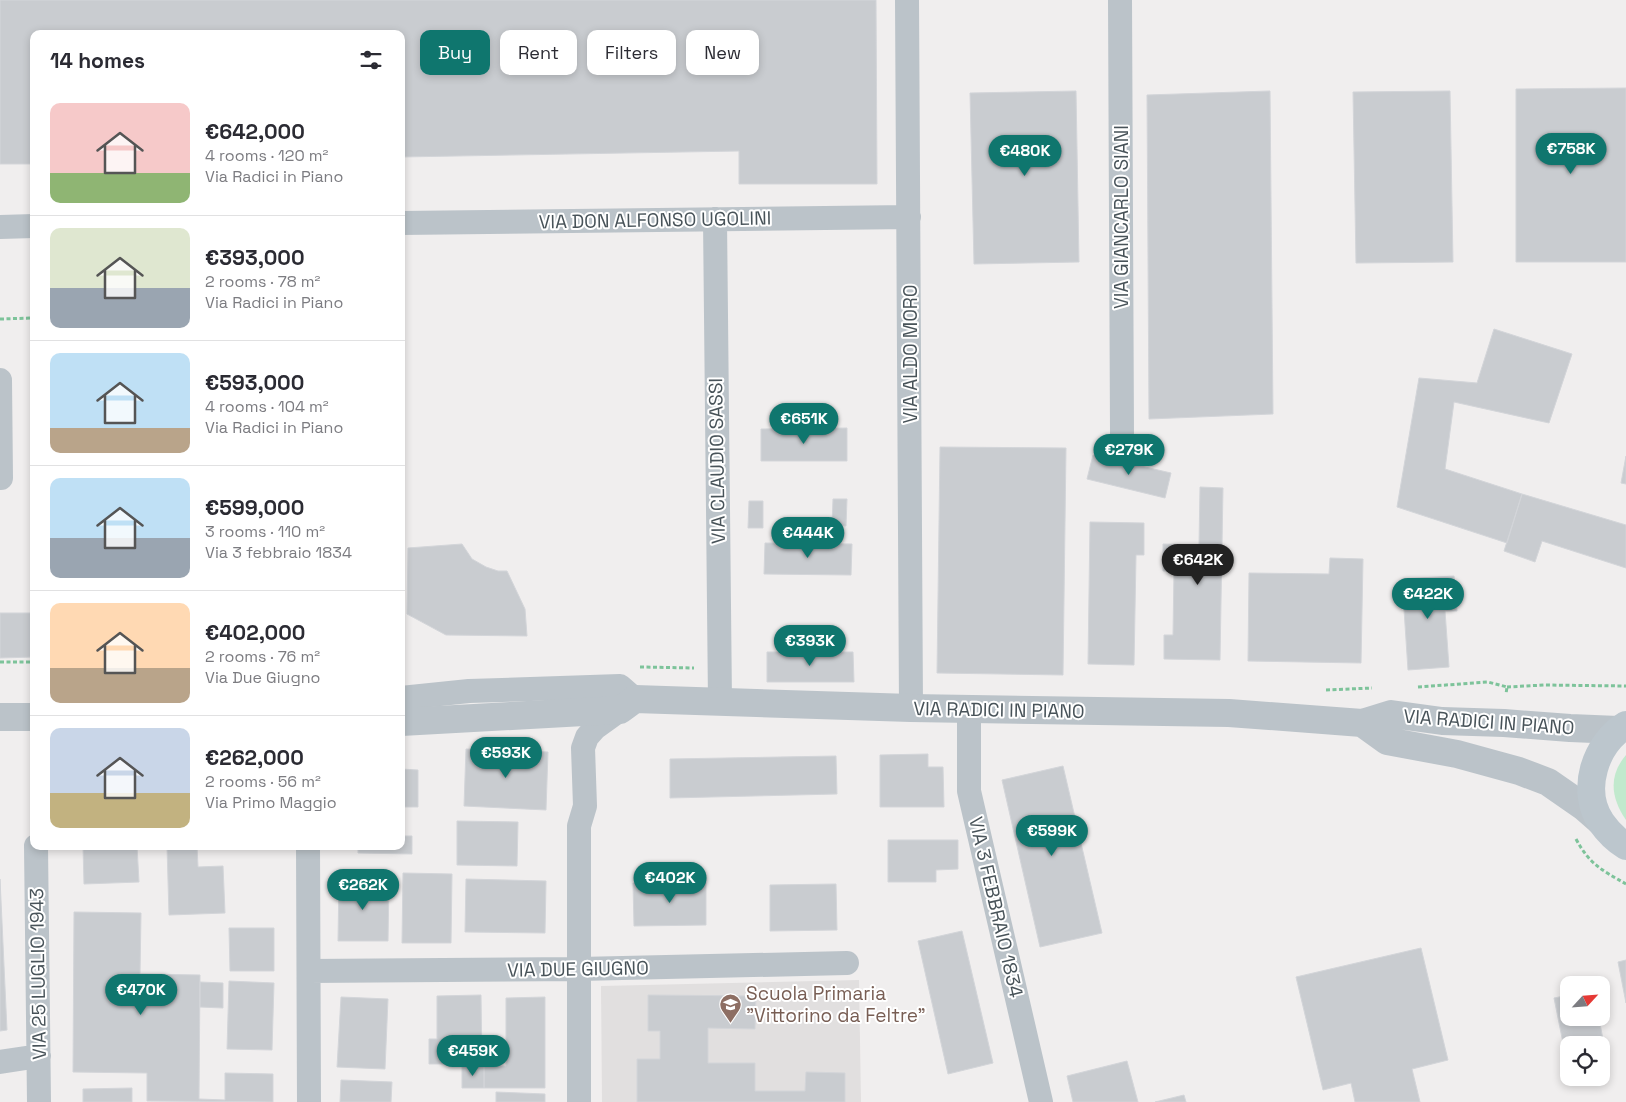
<!DOCTYPE html>
<meta charset="utf-8">
<style>
:root{--surface:#fff;--page:#f2f2f3;--text:#2b2b33;--muted:#7c7c81;--line:#e1e1e2;--accent:#0f766e}
body{margin:0;font-family:"Space Grotesk",sans-serif;background:var(--page);color:var(--text);height:100vh;display:flex;flex-direction:column;font-size:19px;white-space:nowrap}
*{box-sizing:border-box;margin:0}
p{font-size:16px;color:var(--muted)}
.icon{flex:none;width:28px;height:28px;fill:none;stroke:currentColor;stroke-width:2;stroke-linecap:round;stroke-linejoin:round}
.map{position:relative;flex:1;overflow:hidden}
.side{position:absolute;left:30px;top:30px;width:375px;height:820px;display:flex;flex-direction:column;background:var(--surface);border-radius:10px;box-shadow:0 2px 8px #0003}
.side>*{flex:none}
.guide{position:absolute;left:420px;top:30px;width:475px;height:45px;display:flex;gap:10px}
.needle{width:32px;rotate:64deg}
.controls{position:absolute;left:1560px;top:976px;display:grid;gap:10px}
.controls a{display:grid;place-items:center;width:50px;height:50px;border-radius:10px;background:var(--surface);box-shadow:0 2px 8px #0003;font-size:25px}
.price{position:absolute;translate:-50% -42px;padding:0 11px;border-radius:18px;background:var(--accent);color:#fff;font-size:16px;line-height:32px;filter:drop-shadow(0 1px 2px #0008)}
.price::after{content:'';position:absolute;left:50%;top:30px;width:15px;height:11px;margin-left:-8px;background:inherit;clip-path:polygon(0 0,100% 0,50% 100%)}
.price.active{background:#222;color:#fff}
ul{padding:0;list-style:none}
li{display:flex;align-items:center;gap:15px;height:125px;padding:0 20px}
li+li{border-top:1px solid var(--line)}
li span{display:grid;place-items:center;flex:none;width:140px;height:100px;border-radius:10px;color:#555}
li>.icon{margin-inline-start:auto}
span .icon{width:60px;height:60px;fill:#fffc;stroke-width:1}
li b{font-size:21px}
h2{display:flex;justify-content:space-between;align-items:center;height:60px;padding:0 20px;font-size:21px}
.pill{padding:0 18px;border-radius:10px;background:var(--surface);box-shadow:0 2px 8px #0003;font-size:18px;line-height:45px}
.pill.active{background:var(--accent);color:#fff}
.map>svg:first-child{display:block}
.education{fill:#e1dfdf}
.green{fill:#c1e9cd}
.building{fill:#c9ccd0;stroke:#d3d5d9}
.lines{fill:none;stroke-linecap:round;stroke-linejoin:round}
.path{stroke:#7dc39a;stroke-width:3;stroke-dasharray:4 2.5;stroke-linecap:butt}
.minor{stroke:#bbc3c9;stroke-width:24}
.tertiary{stroke:#bbc3c9;stroke-width:28}
.secondary{stroke:#bcc6cd;stroke-width:28}
.labels{text-anchor:middle;dominant-baseline:central;stroke-width:4;stroke-linejoin:round;paint-order:stroke}
.street-label{font-size:19px;fill:#485359;stroke:#fff}
.education-label{font-size:19px;fill:#785e54;stroke:#fff;text-anchor:start}
</style>
<div class="map">
<svg width="1626" height="1102" viewBox="0 0 1626 1102">
<rect width="100%" height="100%" fill="#f0eeee"/>
<path class="education" d="M859 980 861 1102H602L601 986Z"/>
<path class="green" d="M1626 755V820C1611 798 1608 776 1626 755Z"/>
<path class="building" d="M0 0H876L877 184H739V151L401 157V34H34V164H0Z
M1626 88V262H1516V89Z
M1076 91 1079 262 974 264 970 93Z
M1270 91 1273 414 1149 419 1147 95Z
M1450 91 1453 262 1356 263 1353 92Z
M1494 329 1572 354 1549 423 1454 402 1445 469 1522 494 1507 543 1397 507 1419 378 1477 383Z
M847 428V461H761V429Z
M940 447 1066 448 1063 675 937 673Z
M1093 455 1171 473 1165 498 1087 479Z
M1626 456V484L1621 483Z
M1200 487 1223 488 1220 660 1164 659V635H1173L1174 571H1163V544L1199 545Z
M1522 494 1626 525V568L1542 541 1535 562 1504 551Z
M833 499H847L846 526 832 525Z
M749 501H763V528H748Z
M1090 522 1144 523V555H1136L1134 665 1088 664Z
M765 543 852 544 851 575 764 574Z
M462 544 472 559 486 567 498 571H507L525 609 527 636 446 635 407 614 408 548Z
M1330 558 1363 559 1361 663 1248 661 1249 573 1329 574Z
M1454 576 1457 611H1445L1449 667 1408 670 1402 579Z
M0 613H34V657L0 658Z
M767 652H853L854 682H767Z
M466 749 548 752 546 810 464 806Z
M928 754V767H943L944 807H880V755Z
M836 756 837 794 670 798V759Z
M1063 766 1102 933 1040 947 1002 780Z
M401 769 418 770V807H402V836H412V854L358 853V846H401Z
M457 821 518 822 517 866 457 865Z
M888 840H958V869L936 870V882H888Z
M83 846H137L139 882 84 884Z
M167 846H197L198 867 223 866 225 913 169 915Z
M403 873 452 874 451 943H402Z
M0 879 7 1030 0 1031Z
M466 879 546 881 545 933 465 932Z
M339 880H389L388 941H338Z
M706 882V925L634 926 633 883Z
M836 884 837 930 770 931V885Z
M74 912 141 913 140 974 200 975 199 1099 225 1100V1073L273 1074V1102L147 1101V1073L73 1072Z
M229 928H274V971H230Z
M962 931 993 1063 948 1074 918 941Z
M1421 948 1448 1060 1412 1069 1420 1102H1355L1351 1083 1323 1090 1296 977Z
M1626 960V1003L1618 962Z
M229 981 274 983 272 1050 227 1049Z
M200 982 223 983V1008L200 1007Z
M481 995 482 1064H429V1039H437V996Z
M648 995 756 996 755 1029 708 1028V1063H755V1091H805L806 1072 845 1073V1102H637V1059H660V1031H648Z
M1569 995V1018H1599L1604 1045H1569V1052L1565 1053 1554 998Z
M341 997 388 999 385 1069 337 1067Z
M545 997V1088H484V1066H506V998Z
M1127 1061 1138 1102H1073L1067 1076Z
M462 1066H484V1088H462Z
M341 1080 392 1082 391 1102H340Z
M132 1088V1102H83V1089Z
M496 1092 545 1094V1102H496Z
M1184 1095 1186 1102H1155Z"/>
<g class="lines">
<path class="path" d="M0 319 34 318
M0 662H34
M640 667 694 668
M1418 687 1488 682 1507 687 1506 694
M1507 687 1544 685 1626 686
M1326 690 1372 688
M1576 839C1590 865 1602 870 1626 884"/>
<path class="minor" d="M907 0 911 708
M1120 0 1122 433
M715 219 720 702
M401 223 909 217
M0 227 34 226
M0 380 1 478
M401 698 469 691 620 686 635 699
M969 709V791L1041 1102
M36 846 39 1102
M308 846 309 1102
M309 971 579 969 847 963
M0 1062 39 1056
M579 1102V826L585 806 583 748 587 737 595 728 620 710"/>
<path class="tertiary" d="M0 717H34
M401 722 620 710 635 699 911 708 1229 713 1362 723 1391 714 1442 721 1504 723 1570 728 1618 730
M1362 723 1387 741 1457 754 1519 771 1548 782 1584 807 1600 821"/>
<path class="secondary" d="M1626 725C1595 744 1580 790 1601 822 1608 832 1616 840 1626 846"/>
</g>
<defs>
<symbol id="school-pin" viewBox="-11 -11 22 30"><path d="M0 17L-7.5 6A9.5 9.5 0 1 1 7.5 6Z" fill="#8d6e63" stroke="#fff"/><path d="M0-5L7-2L0 1L-7-2ZM-4 1L0 2.5L4 1V4Q0 6-4 4Z" fill="#fff"/></symbol>
</defs>
<g fill-rule="evenodd">
<use href="#school-pin" x="718" y="992" width="25" height="34"/>
</g>
<g class="labels">
<g class="street-label">
<text transform="translate(1121 217) rotate(-90)">VIA GIANCARLO SIANI</text>
<text transform="translate(655 220) rotate(-1)">VIA DON ALFONSO UGOLINI</text>
<text transform="translate(910 354) rotate(-90)">VIA ALDO MORO</text>
<text transform="translate(717 461) rotate(-91)">VIA CLAUDIO SASSI</text>
<text transform="translate(999 710) rotate(1)">VIA RADICI IN PIANO</text>
<text transform="translate(1489 722) rotate(4)">VIA RADICI IN PIANO</text>
<text transform="translate(996 907) rotate(77)">VIA 3 FEBBRAIO 1834</text>
<text transform="translate(578 969) rotate(-1)">VIA DUE GIUGNO</text>
<text transform="translate(38 974) rotate(-91)">VIA 25 LUGLIO 1943</text>
</g>
<g class="education-label">
<text x="746" y="993">Scuola Primaria<tspan x="746" dy="22">"Vittorino da Feltre"</tspan></text>
</g>
</g>
</svg>
<div class="controls">
<a><svg class="needle" viewBox="-14 -14 28 28"><path d="M0-13l5 13h-10z" fill="#e53935"/><path d="M0 13l5-13h-10z" fill="#7c7c81"/></svg></a>
<a><svg class="icon" aria-label="locate" viewBox="0 0 24 24"><circle cx="12" cy="12" r="6"/><path d="M12 2v4M12 18v4M2 12h4M18 12h4"/></svg></a>
</div>
<b class="price" style="left:1571px;top:175px">€758K</b>
<b class="price" style="left:1025px;top:177px">€480K</b>
<b class="price" style="left:804px;top:445px">€651K</b>
<b class="price" style="left:1129px;top:476px">€279K</b>
<b class="price" style="left:808px;top:559px">€444K</b>
<b class="price active" style="left:1198px;top:586px">€642K</b>
<b class="price" style="left:1428px;top:620px">€422K</b>
<b class="price" style="left:810px;top:667px">€393K</b>
<b class="price" style="left:506px;top:779px">€593K</b>
<b class="price" style="left:1052px;top:857px">€599K</b>
<b class="price" style="left:670px;top:904px">€402K</b>
<b class="price" style="left:363px;top:911px">€262K</b>
<b class="price" style="left:141px;top:1016px">€470K</b>
<b class="price" style="left:473px;top:1077px">€459K</b>
<div class="guide">
<a class="pill active">Buy</a>
<a class="pill">Rent</a>
<a class="pill">Filters</a>
<a class="pill">New</a>
</div>
<section class="side">
<h2>14 homes<svg class="icon" aria-label="filters" viewBox="0 0 24 24"><path d="M4 7h16M4 17h16"/><circle cx="9" cy="7" r="2"/><circle cx="15" cy="17" r="2"/></svg></h2>
<ul>
<li><span style="background:linear-gradient(#f6c9c9 70%,#8fb573 0)"><svg class="icon" aria-label="home" viewBox="0 0 24 24"><path d="M3 11l9-7 9 7M6 9v11h12V9"/></svg></span><div><b>€642,000</b><p>4 rooms · 120 m²</p><p>Via Radici in Piano</p></div></li>
<li><span style="background:linear-gradient(#dfe7d0 60%,#9aa5b1 0)"><svg class="icon" aria-label="home" viewBox="0 0 24 24"><path d="M3 11l9-7 9 7M6 9v11h12V9"/></svg></span><div><b>€393,000</b><p>2 rooms · 78 m²</p><p>Via Radici in Piano</p></div></li>
<li><span style="background:linear-gradient(#bfe0f5 75%,#b9a48a 0)"><svg class="icon" aria-label="home" viewBox="0 0 24 24"><path d="M3 11l9-7 9 7M6 9v11h12V9"/></svg></span><div><b>€593,000</b><p>4 rooms · 104 m²</p><p>Via Radici in Piano</p></div></li>
<li><span style="background:linear-gradient(#bfe0f5 60%,#9aa5b1 0)"><svg class="icon" aria-label="home" viewBox="0 0 24 24"><path d="M3 11l9-7 9 7M6 9v11h12V9"/></svg></span><div><b>€599,000</b><p>3 rooms · 110 m²</p><p>Via 3 febbraio 1834</p></div></li>
<li><span style="background:linear-gradient(#ffd9b3 65%,#b9a48a 0)"><svg class="icon" aria-label="home" viewBox="0 0 24 24"><path d="M3 11l9-7 9 7M6 9v11h12V9"/></svg></span><div><b>€402,000</b><p>2 rooms · 76 m²</p><p>Via Due Giugno</p></div></li>
<li><span style="background:linear-gradient(#c9d6e8 65%,#c2b280 0)"><svg class="icon" aria-label="home" viewBox="0 0 24 24"><path d="M3 11l9-7 9 7M6 9v11h12V9"/></svg></span><div><b>€262,000</b><p>2 rooms · 56 m²</p><p>Via Primo Maggio</p></div></li>
</ul>
</section>
</div>
